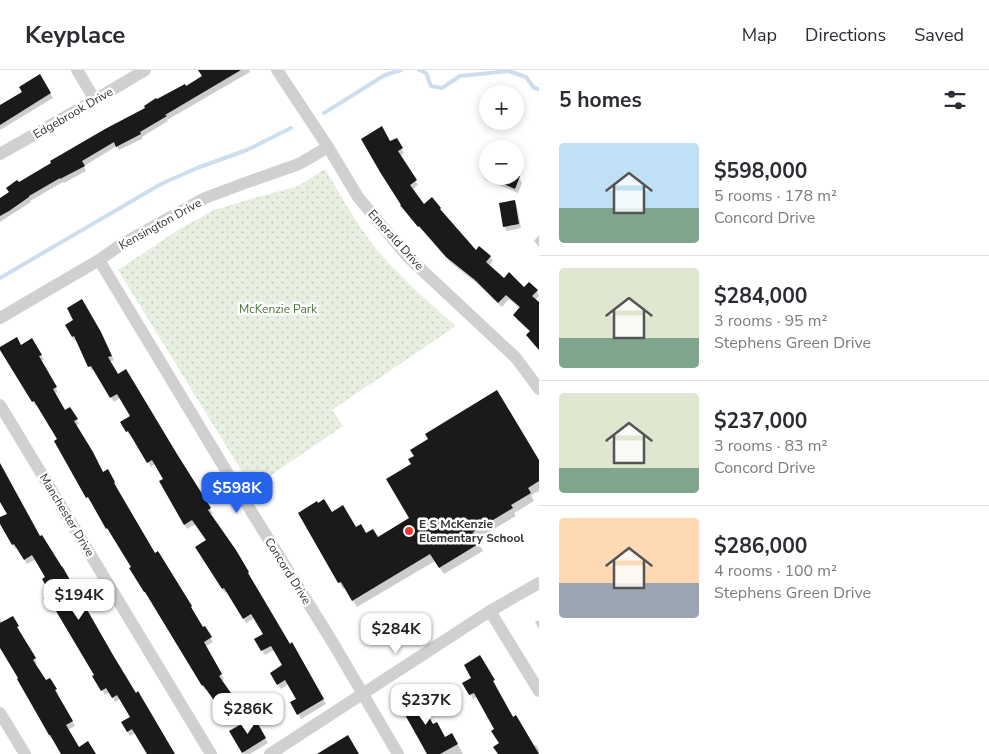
<!DOCTYPE html>
<meta charset="utf-8">
<style>
:root{--surface:#fff;--page:#f7f7f7;--text:#2b2b33;--muted:#7c7c81;--line:#e1e1e2;--accent:#2563eb}
body{margin:0;font-family:"Nunito Sans",sans-serif;background:var(--page);color:var(--text);height:100vh;display:flex;flex-direction:column;font-size:19px;white-space:nowrap}
*{box-sizing:border-box;margin:0}
p{font-size:16px;color:var(--muted)}
.icon{flex:none;width:28px;height:28px;fill:none;stroke:currentColor;stroke-width:2;stroke-linecap:round;stroke-linejoin:round}
.map{position:relative;flex:1;overflow:hidden}
.sheet{display:flex;flex-direction:column;background:var(--surface);width:450px}
.sheet>*{flex:none}
.buttons{position:absolute;left:479px;top:15px;display:grid;gap:10px}
.buttons a{display:grid;place-items:center;width:45px;height:45px;border-radius:50%;background:var(--surface);box-shadow:0 2px 8px #0003;font-size:25px}
.price{position:absolute;translate:-50% -42px;padding:0 11px;border-radius:10px;background:#fff;color:#222;font-size:16px;line-height:32px;filter:drop-shadow(0 1px 2px #0008)}
.price::after{content:'';position:absolute;left:50%;top:30px;width:15px;height:11px;margin-left:-8px;background:inherit;clip-path:polygon(0 0,100% 0,50% 100%)}
.price.current{background:var(--accent);color:#fff}
ul{padding:0;list-style:none}
li{display:flex;align-items:center;gap:15px;height:125px;padding:0 20px}
li+li{border-top:1px solid var(--line)}
li span{display:grid;place-items:center;flex:none;width:140px;height:100px;border-radius:5px;color:#555}
li>.icon{margin-inline-start:auto}
span .icon{width:60px;height:60px;fill:#fffc;stroke-width:1}
li b{font-size:21px}
h2{display:flex;justify-content:space-between;align-items:center;height:60px;padding:0 20px;font-size:21px}
header{display:flex;align-items:center;gap:30px;box-sizing:border-box;height:70px;padding:0 25px;background:var(--surface);border-bottom:1px solid var(--line)}
header strong{font-size:24px}
nav{display:flex;gap:28px;margin-inline-start:auto;font-size:18px}
main{display:flex;flex:1;min-height:0}
.map>svg:first-child{display:block}
.grass{fill:url(#grass-dots)}
.shadow{fill:#0003}
.lines{fill:none;stroke-linecap:round;stroke-linejoin:round}
.stream{stroke:#cddeef;stroke-width:4}
.building{fill:#1a1a1a}
.minor{stroke:#d0d0d0;stroke-width:12}
.poi-dot{fill:#ee3a30;stroke:#fff;stroke-width:2}
.labels{text-anchor:middle;dominant-baseline:central;stroke-width:5;stroke-linejoin:round;paint-order:stroke}
.street-label{font-size:12px;fill:#333;stroke:#fff}
.park-label{font-size:12px;fill:#4f723c;stroke:#fff}
.poi-label{font-size:12px;font-weight:bold;fill:#333;stroke:#fff;text-anchor:start}
</style>
<header>
<strong>Keyplace</strong>
<nav><a>Map</a><a>Directions</a><a>Saved</a></nav>
</header>
<main>
<div class="map">
<svg width="539" height="684" viewBox="0 0 539 684">
<defs>
<pattern id="grass-dots" width="8" height="8" patternUnits="userSpaceOnUse" patternTransform="scale(1.25)"><rect width="8" height="8" fill="#e7efe1"/><path d="M2 2h.1M6 6h.1" fill="none" stroke="#c7cdc2" stroke-width="1.8" stroke-linecap="round"/></pattern>
</defs>
<rect width="100%" height="100%" fill="#fff"/>
<path class="grass" d="M325 99C339 122 352 146 368 168 393 202 425 229 456 256L332 340 343 356 252 418 118 200 178 160 214 140 258 127 298 116Z"/>
<path class="shadow" d="M206 0H249L250 2 167 50 168 51 142 67V69L119 80 117 76 84 96 86 101 64 113 63 112 30 131 31 132 0 152V130L19 114 186 18 203 7Z
M40 6 53 28 0 60V36L23 22Z
M396 69 404 83 400 86 418 115 412 120 424 135 440 138 443 143 476 182 490 186 493 191 489 196 504 210 524 219 537 221 539 226 535 230 539 234V280L530 269V262L517 250 514 245 520 239 509 229 502 237 479 215 450 192 422 160H421L405 140 390 73Z
M488 95V106L519 108 522 113 518 123 486 110 483 105Z
M515 131 517 136 521 158 507 161 504 156Z
M539 165V177L534 171Z
M66 255 103 268 114 290 110 292 176 385 210 439 213 443 210 445 235 480 289 575 292 574 326 634 301 649 292 633 297 629 288 614 281 619 272 603 284 596 274 580 265 585 256 569 264 564 255 548 246 553 227 521 225 523 197 477 207 470 196 454 187 459 160 412 165 409 155 394 151 397 132 365 130 366 122 353 131 347 120 328 114 332 94 299 92 301 77 270 75 271Z
M32 270 44 290 40 291 58 322 54 324 65 342 70 339 79 354 76 356 103 404 108 400 117 417 115 418 154 484 202 559 205 557 213 572 205 577 224 609 221 611 239 638 226 647 207 619 205 620 111 462H110L91 431H90L56 371 58 370 37 335 36 336 1 279 20 277Z
M497 322 539 392V421L531 425 534 431 514 443 516 446 476 470 483 481 444 504 435 491 357 537 346 518 343 519 299 444H331L366 465 377 469 410 449 413 394Z
M0 396 40 468 135 624 174 684H148L135 663 130 666 122 653 131 647 120 629 115 632 110 622 105 625 94 606 95 605 57 540 53 542 44 528 52 524 47 507 36 489 27 494 17 477 15 479 0 452V449L8 444 0 430Z
M12 547 20 561 19 562 37 593 35 595 46 612 50 609 58 624 57 625 75 656 67 660 78 678 95 684H62L53 668 52 669 18 609H19L0 576V549L3 553Z
M539 550V559L535 552Z
M479 587 496 615 495 616 513 649 533 677 536 675 539 680V684H499L501 674 495 659 477 627 473 629 464 614 473 608Z
M422 621 430 636 424 640 433 656 445 668 452 664 463 684H429L400 634Z
M253 648 268 673 250 684H244L231 662Z"/>
<g class="lines">
<path class="stream" d="M419 0 426 3 431 16 442 18 460 6 509 1 526 7 534 18 539 19
M324 43 385 5 401 0
M0 208 161 114 197 98 247 80 291 58"/>
</g>
<path class="building" d="M198 0H241L165 45 167 46 140 62 141 64 116 77 114 72 82 91 85 96 60 109V108L29 126V127L9 141 0 146V128L9 122 6 118 17 110 19 112 51 93 50 91 105 59 145 38 144 36 156 28 157 29 185 14 186 16 202 6Z
M40 4 51 23 0 55V35L22 22 19 17Z
M382 56 390 71 397 68 403 78 398 81 417 110 410 115 424 134 432 127 441 138 440 139 476 180 479 176 491 186 486 192 504 208 509 202 524 217 529 212 538 220 532 226 539 232V280L526 265 530 261 513 245 520 237 506 225 498 233 475 210 446 187 419 156 418 157 400 135H401L380 102 361 69Z
M485 106H520L515 119Z
M515 130 519 154 503 157 499 133Z
M82 229 101 262 112 286 108 287 118 304 126 299 177 384 211 438 208 440 236 480 249 502 248 503 267 535 290 574 292 572 324 629 297 645 290 632 296 629 285 610 277 615 270 603 282 595 271 576 261 581 254 569 263 564 251 544 243 549 224 518 222 519 195 477 206 470 192 450 184 455 159 411 163 409 152 390 147 393 128 361 126 362 120 352 130 346 117 324 110 328 91 296 88 297 74 266 72 267 65 255 73 250 67 238Z
M17 267 21 275 32 268 42 285 39 286 57 317 53 319 65 340 70 337 78 349 74 351 93 382 103 402 108 399 115 412 114 413 155 483 158 481 192 536 191 537 203 557 205 556 212 567 204 572 222 604 219 606 238 633 223 643 203 615 202 616 145 522H144L129 498 131 497 107 458 106 459 88 427 86 428 54 371 57 369 34 331 32 332 0 280V277Z
M497 320 539 390V411L528 418 531 423 511 435 513 438 473 462 480 473 439 498 430 484 352 531 341 512 338 513 298 443 317 431 318 433 324 429 332 442 343 435 356 457 361 454 366 463 373 459 378 467 409 448 386 409 411 394 408 389 414 386 410 380 428 369 425 364Z
M0 393 40 466 42 465 62 497V496L113 585 136 623 138 621 175 684H147L132 659 127 662 121 652 130 647 117 625 112 628 106 618 101 621 92 606 94 605 53 536 49 539 43 528 50 523 42 509 45 507 32 485 24 490 14 474 12 475 0 454V447L7 444 0 432Z
M13 546 19 556 17 557 36 588 33 590 46 610 50 608 57 619 55 620 73 651 66 655 79 677 88 671 96 684H61L50 665H49L17 609 18 608 0 578V553Z
M480 585 495 610 493 611 513 647 516 645 539 684H498L493 677 499 673 491 661 494 659 474 623 469 625 462 613 471 608 464 595Z
M422 620 429 631 422 635 433 654 437 652 445 667 452 663 458 674 440 684H427L399 634Z
M254 647 266 668 242 683 229 661Z
M348 665 359 684H317Z"/>
<g class="lines">
<path class="minor" d="M77 0 95 30
M277 0 328 77 358 127 407 186 516 288 539 319
M0 84 95 30 145 0
M99 190 233 412 333 573 398 684
M0 248 99 190 122 174 205 128 245 113 299 94 328 77
M0 335 211 684
M490 541 539 621
M0 643 25 684
M270 684 490 541 539 513"/>
</g>
<circle class="poi-dot" cx="409" cy="461" r="5"/>
<g class="labels">
<g class="street-label">
<text transform="translate(73 43) rotate(-30)">Edgebrook Drive</text>
<text transform="translate(160 154) rotate(-29)">Kensington Drive</text>
<text transform="translate(396 170) rotate(48)">Emerald Drive</text>
<text transform="translate(67 445) rotate(59)">Manchester Drive</text>
<text transform="translate(288 501) rotate(58)">Concord Drive</text>
</g>
<g class="park-label">
<text x="278" y="239">McKenzie Park</text>
</g>
<g class="poi-label">
<text x="419" y="454">E S McKenzie<tspan x="419" dy="14">Elementary School</tspan></text>
</g>
</g>
</svg>
<div class="buttons">
<a>+</a>
<a>−</a>
</div>
<b class="price current" style="left:237px;top:444px">$598K</b>
<b class="price" style="left:79px;top:551px">$194K</b>
<b class="price" style="left:396px;top:585px">$284K</b>
<b class="price" style="left:426px;top:656px">$237K</b>
<b class="price" style="left:248px;top:665px">$286K</b>
</div>
<section class="sheet">
<h2>5 homes<svg class="icon" aria-label="filters" viewBox="0 0 24 24"><path d="M4 7h16M4 17h16"/><circle cx="9" cy="7" r="2"/><circle cx="15" cy="17" r="2"/></svg></h2>
<ul>
<li><span style="background:linear-gradient(#bfe0f5 65%,#7fa58c 0)"><svg class="icon" aria-label="home" viewBox="0 0 24 24"><path d="M3 11l9-7 9 7M6 9v11h12V9"/></svg></span><div><b>$598,000</b><p>5 rooms · 178 m²</p><p>Concord Drive</p></div></li>
<li><span style="background:linear-gradient(#dfe7d0 70%,#7fa58c 0)"><svg class="icon" aria-label="home" viewBox="0 0 24 24"><path d="M3 11l9-7 9 7M6 9v11h12V9"/></svg></span><div><b>$284,000</b><p>3 rooms · 95 m²</p><p>Stephens Green Drive</p></div></li>
<li><span style="background:linear-gradient(#dfe7d0 75%,#7fa58c 0)"><svg class="icon" aria-label="home" viewBox="0 0 24 24"><path d="M3 11l9-7 9 7M6 9v11h12V9"/></svg></span><div><b>$237,000</b><p>3 rooms · 83 m²</p><p>Concord Drive</p></div></li>
<li><span style="background:linear-gradient(#ffd9b3 65%,#9aa5b1 0)"><svg class="icon" aria-label="home" viewBox="0 0 24 24"><path d="M3 11l9-7 9 7M6 9v11h12V9"/></svg></span><div><b>$286,000</b><p>4 rooms · 100 m²</p><p>Stephens Green Drive</p></div></li>
</ul>
</section>
</main>
